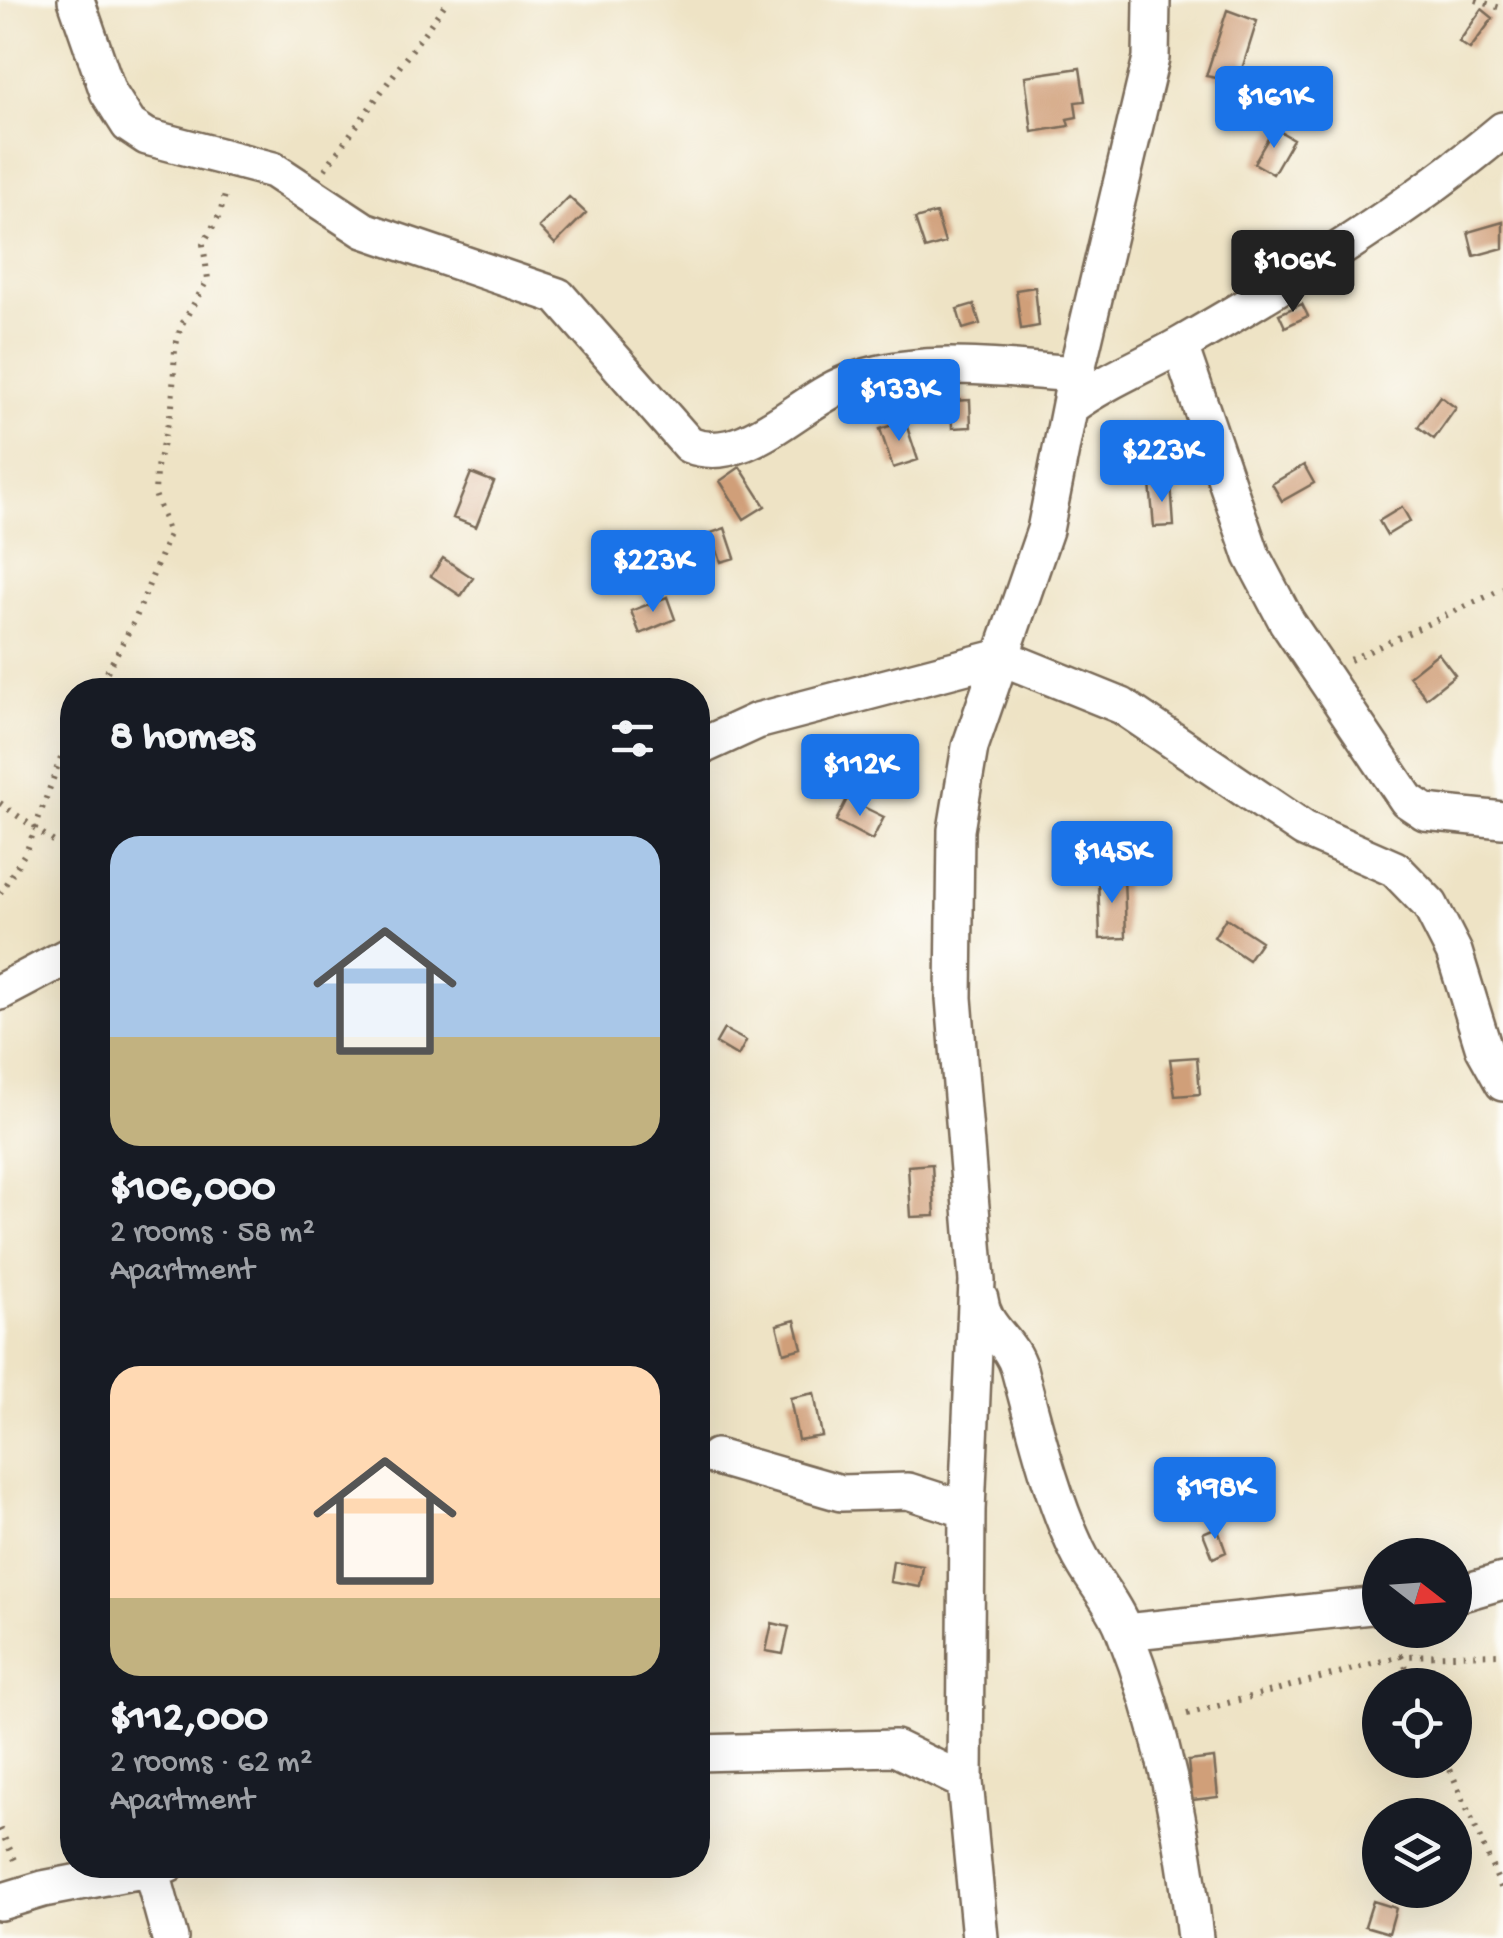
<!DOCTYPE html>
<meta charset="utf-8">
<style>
:root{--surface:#171b24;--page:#20242c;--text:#f1f3f6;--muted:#9ea1a6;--accent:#1a73e8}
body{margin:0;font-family:"Gochi Hand",sans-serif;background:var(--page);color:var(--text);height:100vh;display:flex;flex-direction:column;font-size:38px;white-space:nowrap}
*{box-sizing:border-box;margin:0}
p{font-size:32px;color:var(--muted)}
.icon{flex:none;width:55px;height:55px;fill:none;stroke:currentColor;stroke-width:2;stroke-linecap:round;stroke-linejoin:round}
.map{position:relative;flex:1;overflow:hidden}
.side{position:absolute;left:60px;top:678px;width:650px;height:1200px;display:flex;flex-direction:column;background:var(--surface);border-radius:40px;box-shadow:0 10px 40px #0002}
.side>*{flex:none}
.needle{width:65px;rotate:107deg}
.fabs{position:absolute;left:1362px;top:1538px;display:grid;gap:20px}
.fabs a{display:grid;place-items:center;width:110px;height:110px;border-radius:50%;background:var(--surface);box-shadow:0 10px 40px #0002;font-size:50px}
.price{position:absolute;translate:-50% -85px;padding:0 22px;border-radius:10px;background:var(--accent);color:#fff;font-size:32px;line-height:65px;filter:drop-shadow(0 2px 5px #0008)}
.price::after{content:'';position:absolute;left:50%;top:60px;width:30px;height:22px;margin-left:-15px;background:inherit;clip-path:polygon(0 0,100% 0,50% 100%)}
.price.selected{background:#222;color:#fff}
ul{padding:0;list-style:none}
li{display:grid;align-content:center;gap:20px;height:530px;padding:0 50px}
li span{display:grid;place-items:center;height:310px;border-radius:30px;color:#555}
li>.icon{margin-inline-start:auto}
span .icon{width:180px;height:180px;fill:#fffc;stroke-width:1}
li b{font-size:42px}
h2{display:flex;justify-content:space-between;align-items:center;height:120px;padding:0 50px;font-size:42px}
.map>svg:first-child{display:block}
.building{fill:#d09f79}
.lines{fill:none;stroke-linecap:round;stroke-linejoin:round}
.minor-casing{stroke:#7a6b58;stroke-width:40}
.path{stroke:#7a6b58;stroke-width:6;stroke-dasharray:2.5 8;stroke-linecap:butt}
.minor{stroke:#fff;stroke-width:35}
</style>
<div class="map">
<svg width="1503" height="1938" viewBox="0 0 1503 1938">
<rect width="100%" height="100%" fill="#fdfcf7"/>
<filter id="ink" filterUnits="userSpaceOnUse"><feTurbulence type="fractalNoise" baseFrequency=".01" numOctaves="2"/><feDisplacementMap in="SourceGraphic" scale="20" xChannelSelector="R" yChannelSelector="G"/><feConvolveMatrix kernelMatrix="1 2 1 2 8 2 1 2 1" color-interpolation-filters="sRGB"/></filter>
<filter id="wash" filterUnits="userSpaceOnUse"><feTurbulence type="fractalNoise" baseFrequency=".0048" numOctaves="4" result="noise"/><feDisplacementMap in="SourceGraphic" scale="40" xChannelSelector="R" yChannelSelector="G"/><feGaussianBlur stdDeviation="2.25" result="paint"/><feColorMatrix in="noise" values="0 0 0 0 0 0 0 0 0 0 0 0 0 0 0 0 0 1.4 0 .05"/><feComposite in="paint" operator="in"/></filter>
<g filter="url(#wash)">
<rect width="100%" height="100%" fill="#eee3c5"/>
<g id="blocks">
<path class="building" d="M1482 9 1493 18 1470 49 1459 42Z
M1227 10 1257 21 1238 82 1206 76Z
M1080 68 1085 101 1075 102 1077 117 1067 119 1069 126 1032 132 1025 76Z
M1274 128 1293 139 1273 174 1254 163Z
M569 197 586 213 555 244 539 227Z
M936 213 945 243 925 249 915 219Z
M1503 222V248L1474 256 1468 232Z
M1035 287 1039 326 1021 329 1016 290Z
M974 304 980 324 963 329 957 309Z
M1302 304 1308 316 1285 327 1279 314Z
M1440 396 1456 408 1434 439 1418 427Z
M970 400 971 427 952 428 951 401Z
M905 421 918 460 893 468 880 429Z
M1304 465 1314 483 1282 501 1272 484Z
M740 467 765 506 744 519 720 481Z
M471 473 494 482 476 527 453 518Z
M1171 482 1174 526 1154 527 1150 484Z
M1402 507 1410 521 1387 535 1379 521Z
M725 528 735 558 721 562 711 533Z
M443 558 473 578 461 596 431 576Z
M667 597 675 619 640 634 631 611Z
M1438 653 1455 675 1426 698 1409 676Z
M847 799 884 817 872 840 836 821Z
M1124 874 1126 938 1100 939 1098 875Z
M1226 918 1261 941 1248 960 1214 937Z
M724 1029 746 1041 738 1056 716 1043Z
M1197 1057 1200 1094 1175 1096 1170 1059Z
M932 1164 935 1216 911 1217 908 1166Z
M795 1320 802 1348 784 1353 777 1325Z
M814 1393 822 1436 798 1440 790 1398Z
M1217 1527 1226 1552 1213 1558 1203 1533Z
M893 1561 923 1566 920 1587 890 1582Z
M772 1623 789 1627 783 1654 766 1651Z
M1214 1758 1218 1797 1192 1800 1188 1761Z
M1373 1901 1396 1908 1389 1933 1365 1926Z"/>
</g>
</g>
<g filter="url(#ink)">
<use href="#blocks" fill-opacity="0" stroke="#7a6b58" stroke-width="2.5"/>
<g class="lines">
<defs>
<path id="minor" d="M76 0 108 92 129 125 147 137 273 170 364 230 558 296 689 445C745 467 798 402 847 383 919 355 1002 369 1076 374
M1180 346 1252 556 1287 622 1407 800 1425 812 1503 820
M1071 406C1107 380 1146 365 1184 343 1296 278 1404 213 1503 130
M698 748 757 721 1001 657 1122 706 1304 829 1395 869 1430 905 1454 952 1484 1049 1503 1083
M0 992 72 954
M980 1299C983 1329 1011 1340 1019 1369 1036 1431 1050 1492 1077 1550 1090 1578 1112 1600 1123 1628 1163 1729 1183 1831 1195 1938
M716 1457 841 1493 908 1491 967 1510
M1455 1595 1503 1581
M1125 1632 1380 1605
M698 1753 895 1748 965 1782
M151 1869 170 1938
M0 1902 43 1889 168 1865
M980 1938 965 1782 967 1510 977 1281 954 998 956 830 970 747 1045 530 1076 374 1151 58 1152 0"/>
</defs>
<use href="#minor" class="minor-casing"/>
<path class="path" d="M1476 0 1503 9
M325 169 448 0
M1350 660 1503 589
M97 690 135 620 169 534 155 494 156 471 172 407 175 349 181 326 208 279 203 244 220 214 226 191
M0 803 72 855
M0 893 27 850 72 727
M1401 1656 1413 1685
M1187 1714 1401 1656 1503 1654
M1446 1760 1503 1892
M0 1829 17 1864"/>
<use href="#minor" class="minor"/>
</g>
</g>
</svg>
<div class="fabs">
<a><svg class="needle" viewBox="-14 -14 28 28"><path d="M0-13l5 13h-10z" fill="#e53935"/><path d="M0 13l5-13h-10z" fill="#9ea1a6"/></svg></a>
<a><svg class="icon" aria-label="locate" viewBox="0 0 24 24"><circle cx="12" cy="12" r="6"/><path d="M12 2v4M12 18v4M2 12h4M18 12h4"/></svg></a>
<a><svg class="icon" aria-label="layers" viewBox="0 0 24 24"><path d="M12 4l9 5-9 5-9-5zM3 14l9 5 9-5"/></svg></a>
</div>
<b class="price" style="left:1274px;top:151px">$161K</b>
<b class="price selected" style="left:1293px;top:315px">$106K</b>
<b class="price" style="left:899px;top:444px">$133K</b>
<b class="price" style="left:1162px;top:505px">$223K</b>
<b class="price" style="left:653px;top:615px">$223K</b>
<b class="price" style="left:860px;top:819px">$112K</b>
<b class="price" style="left:1112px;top:906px">$145K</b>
<b class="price" style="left:1215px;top:1542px">$198K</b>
<section class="side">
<h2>8 homes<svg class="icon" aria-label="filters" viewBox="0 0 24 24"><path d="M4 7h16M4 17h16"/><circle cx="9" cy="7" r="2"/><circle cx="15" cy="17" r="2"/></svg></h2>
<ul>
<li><span style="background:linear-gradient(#a9c7e8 65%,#c2b280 0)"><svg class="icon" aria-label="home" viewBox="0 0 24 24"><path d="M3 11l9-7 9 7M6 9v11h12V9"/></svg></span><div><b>$106,000</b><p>2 rooms · 58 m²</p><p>Apartment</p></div></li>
<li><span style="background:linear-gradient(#ffd9b3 75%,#c2b280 0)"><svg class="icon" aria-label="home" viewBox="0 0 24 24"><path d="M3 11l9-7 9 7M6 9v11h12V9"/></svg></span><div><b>$112,000</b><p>2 rooms · 62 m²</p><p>Apartment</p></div></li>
</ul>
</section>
</div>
